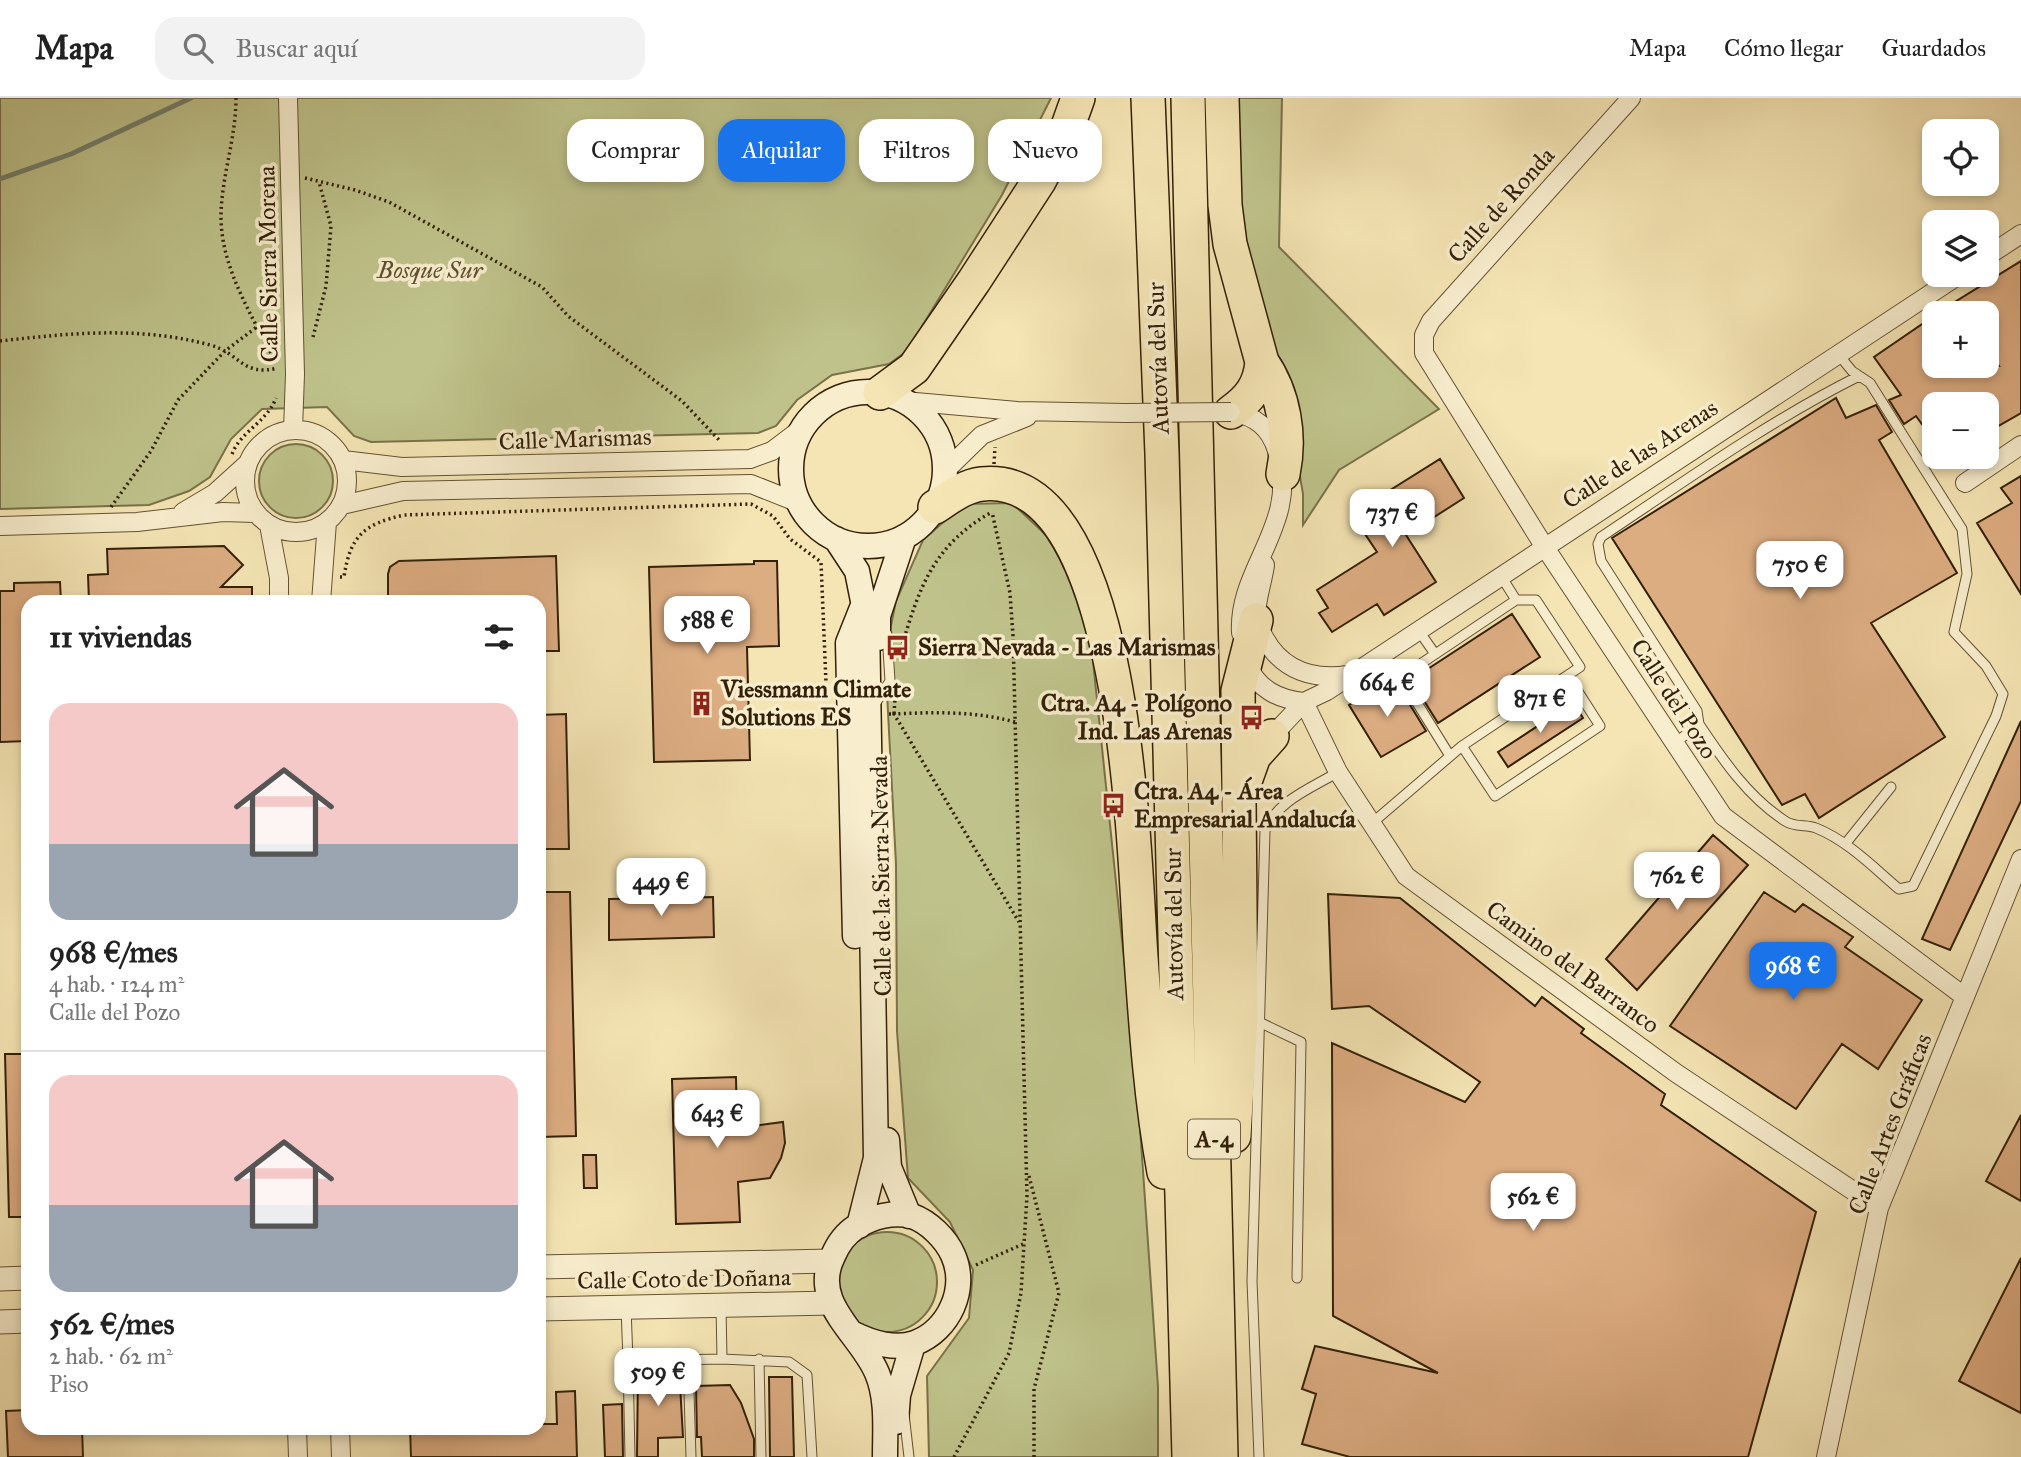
<!DOCTYPE html>
<html lang="es">
<meta charset="utf-8">
<style>
:root{--surface:#fff;--page:#f2f2f2;--text:#222;--muted:#767676;--line:#e0e0e0;--accent:#1a73e8}
body{margin:0;font-family:"IM FELL Great Primer",serif;background:var(--page);color:var(--text);height:100vh;display:flex;flex-direction:column;font-size:26px;white-space:nowrap}
*{box-sizing:border-box;margin:0}
p{font-size:23px;color:var(--muted)}
.icon{flex:none;width:38px;height:38px;fill:none;stroke:currentColor;stroke-width:2;stroke-linecap:round;stroke-linejoin:round}
.map{position:relative;flex:1;overflow:hidden}
.side{position:absolute;left:21px;top:497px;width:525px;height:840px;display:flex;flex-direction:column;background:var(--surface);border-radius:21px;box-shadow:0 4px 10px #0003}
.side>*{flex:none}
.top-card{position:absolute;left:567px;top:21px;width:665px;height:63px;display:flex;gap:14px}
.controls{position:absolute;left:1922px;top:21px;display:grid;gap:14px}
.controls a{display:grid;place-items:center;width:77px;height:77px;border-radius:14px;background:var(--surface);box-shadow:0 4px 10px #0003;font-size:35px}
.price{position:absolute;translate:-50% -60px;padding:0 16px;border-radius:14px;background:#fff;color:#222;font-size:23px;line-height:46px;filter:drop-shadow(0 2px 4px #0008)}
.price::after{content:'';position:absolute;left:50%;top:42px;width:21px;height:16px;margin-left:-10px;background:inherit;clip-path:polygon(0 0,100% 0,50% 100%)}
.price.on{background:var(--accent);color:#fff}
ul{padding:0;list-style:none}
li{display:grid;align-content:center;gap:14px;height:371px;padding:0 28px}
li+li{border-top:2px solid var(--line)}
li span{display:grid;place-items:center;height:217px;border-radius:21px;color:#555}
li>.icon{margin-inline-start:auto}
span .icon{width:126px;height:126px;fill:#fffc;stroke-width:1}
li b{font-size:30px}
h2{display:flex;justify-content:space-between;align-items:center;height:84px;padding:0 28px;font-size:30px}
.tag{padding:0 24px;border-radius:21px;background:var(--surface);box-shadow:0 4px 10px #0003;font-size:24px;line-height:63px}
.tag.on{background:var(--accent);color:#fff}
header{display:flex;align-items:center;gap:42px;box-sizing:border-box;height:98px;padding:0 35px;background:var(--surface);border-bottom:2px solid var(--line)}
header strong{font-size:33px}
nav{display:flex;gap:38px;margin-inline-start:auto;font-size:24px}
.search{width:490px;height:63px;background:var(--page);display:flex;align-items:center;gap:18px;box-sizing:border-box;padding:0 24px;border-radius:21px;color:var(--muted);font-size:26px}
.map>svg:first-child{display:block}
.green{fill:#bfc38b;stroke:#79724a;stroke-width:2}
.lines{fill:none;stroke-linecap:round;stroke-linejoin:round}
.stream{stroke:#727f6c;stroke-width:5}
.building{fill:#ddad82;stroke:#332008;stroke-width:2}
.service-casing{stroke:#645133;stroke-width:11}
.minor-casing{stroke:#645133;stroke-width:20}
.tertiary-casing{stroke:#645133;stroke-width:25}
.secondary-casing{stroke:#332008;stroke-width:27}
.motorway-casing{stroke:#332008;stroke-width:36}
.path{stroke:#332008;stroke-width:3.5;stroke-dasharray:2 3.5;stroke-linecap:butt}
.service{stroke:#f8eece;stroke-width:9}
.minor{stroke:#f8eece;stroke-width:18}
.tertiary{stroke:#f8eece;stroke-width:23}
.secondary{stroke:#f8eece;stroke-width:24}
.motorway{stroke:#f5e5b4;stroke-width:33}
.minor-bridge-casing{stroke:#645133;stroke-width:20;stroke-linecap:butt}
.minor-bridge{stroke:#f8eece;stroke-width:18}
.labels{text-anchor:middle;dominant-baseline:central;stroke-width:7;stroke-linejoin:round;paint-order:stroke}
.shield{fill:#f8eece;stroke:#6e5e43;stroke-width:2}
.shield-label{font-size:23px;font-weight:bold;fill:#332008}
.street-label{font-size:24px;fill:#332008;stroke:#f8eece}
.park-label{font-size:24px;font-style:italic;fill:#5d512f;stroke:#f8eece}
.poi-label{font-size:24px;font-weight:bold;fill:#332008;stroke:#f8eece;text-anchor:start}
</style>
<header>
<strong>Mapa</strong>
<div class="search"><svg class="icon" aria-label="search" viewBox="0 0 24 24"><circle cx="10" cy="10" r="6"/><path d="M15 15l6 6"/></svg>Buscar aquí</div>
<nav><a>Mapa</a><a>Cómo llegar</a><a>Guardados</a></nav>
</header>
<div class="map">
<svg width="2021" height="1359" viewBox="0 0 2021 1359">
<rect width="100%" height="100%" fill="#f5e5b4"/>
<filter id="stains"><feTurbulence type="fractalNoise" baseFrequency=".00286" numOctaves="4"/><feColorMatrix values="0 0 0 0 .2 0 0 0 0 .09 0 0 0 0 .02 0 0 0 .5 -.17"/></filter>
<radialGradient id="worn" r=".72"><stop offset=".6" stop-color="#630" stop-opacity="0"/><stop offset="1" stop-color="#630" stop-opacity=".3"/></radialGradient>
<path class="green" d="M0 0H1051L1002 97 907 253 889 266 832 277 797 302 776 328 758 335 371 344 354 338 327 309 262 311 231 341 210 379 189 393 149 407 0 411Z
M1233 0H1282L1279 149 1439 311 1339 372 1303 427V396L1283 281 1239 154Z
M259 383a37 37 0 1 1 74 0a37 37 0 1 1-74 0Z
M1012 405 1062 452 1091 544 1137 986 1158 1289V1359H929L927 1278 969 1220 973 1172 950 1124 908 1080 897 933 896 766 885 557 896 503 923 442 964 406Z
M837 1184a50 50 0 1 1 100 0a50 50 0 1 1-100 0Z"/>
<g class="lines">
<path class="stream" d="M0 81 71 56 191 0"/>
</g>
<path class="building" d="M2021 163V315L1986 335V306H1934V343L1916 318 1904 326 1889 302 1901 297 1874 259 1934 218V268H1999L1986 247V215H1937Z
M1836 300 1846 320 1876 307 1892 334 1879 342 1957 475 1871 525 1945 639 1819 720 1805 696 1782 707 1612 440Z
M1440 361 1464 400 1406 437 1436 484 1384 517 1377 506 1332 534 1319 515 1328 510 1317 492 1377 454 1361 430 1377 420 1368 406Z
M2021 378V496L1977 425 2012 405 2001 390Z
M224 448 243 467 221 489H252V504H89L88 477 108 476 107 451Z
M556 458 559 553H539V504H388V476L390 469 399 463Z
M754 463H777L779 548 747 549 750 662 654 664 649 469 754 466Z
M60 484 61 504H28V643L0 644V493H14V485Z
M1512 516 1540 559 1438 625 1411 582Z
M1382 587 1388 596 1399 589 1426 633 1381 659 1349 607Z
M1573 605 1583 620 1508 669 1498 654Z
M566 616 569 751H539V617Z
M2021 623V703L1950 852 1922 841Z
M1713 737 1748 767 1637 892 1606 861Z
M539 794H570L576 1038 539 1039Z
M1764 794 1795 814 1803 806 1853 839 1845 849 1922 902 1878 971 1842 946 1796 1011 1670 928Z
M1328 796 1400 800 1535 908 1542 899 1584 931 1581 935 1665 996 1661 1007 1816 1114 1748 1359H1350L1302 1346 1316 1296 1302 1291 1315 1248 1438 1275 1333 1218 1332 945 1465 1004 1480 984 1369 908 1332 911Z
M713 799 714 839 609 842V801Z
M5 956H28V1119H9Z
M736 979 737 1030 783 1024 785 1045 781 1060 770 1080 738 1084 740 1124 676 1126 672 981Z
M2021 1017V1103L1986 1083Z
M583 1057H596L597 1090H584Z
M2021 1160V1315L1959 1283Z
M679 1269 683 1339 658 1340V1359H637L638 1270Z
M769 1279H792L794 1359H770Z
M730 1287 741 1305 754 1341V1359H702L701 1339H697L696 1288Z
M575 1293 577 1359H411L410 1330H539V1326H557L556 1294Z
M622 1306 623 1359H605L603 1307Z
M28 1312V1330H82L83 1359H8L6 1313Z"/>
<g class="lines">
<defs>
<path id="service" d="M1501 478 1516 502
M1419 533 1435 556
M877 603 890 583 887 536
M1699 626 1697 613 1601 463 1598 446 1601 439C1685 383 1769 323 1859 278
M1674 646 1699 626C1723 662 1748 699 1785 723 1796 730 1806 726 1816 730 1848 743 1873 769 1899 791L1913 788 1996 618 2003 596 1986 568 1954 534 1967 476 1962 431 1870 285 1852 273 1838 256
M1462 648 1495 698 1600 628 1568 578
M1371 726 1462 648 1580 569 1536 502H1516L1401 579 1450 658
M1846 745 1891 689
M1259 924 1301 944 1297 1180
M721 1208 722 1261 789 1264 807 1277 812 1359
M626 1209 628 1263 722 1261
M759 1261 761 1359
M688 1262 691 1359
M628 1263 630 1359
M904 1316 909 1359
M1259 1359 1252 1183 1265 733C1276 703 1312 690 1338 674"/>
<path id="minor" d="M288 0 295 276 293 332
M1631 0 1431 223 1424 237V255L1544 448 1723 718 1965 899
M1986 159 2021 136
M904 303 1017 313 1126 315
M1231 314C1255 318 1270 329 1277 353 1301 425 1237 470 1241 535
M245 383a51 51 0 1 1 102 0a51 51 0 1 1-102 0Z
M343 362 402 369 750 361 772 353 801 331
M945 373 982 337 1027 319
M1965 385 2021 347
M342 407 403 393 751 386 799 405
M183 414 215 395 247 366
M269 427 279 480V504
M0 428 137 424 223 414 255 415
M1265 467C1263 483 1255 505 1256 521 1257 527 1262 535 1265 541 1283 573 1314 582 1348 577
M321 504 327 424
M1247 566C1258 591 1277 601 1304 604
M1304 604 1338 674 1406 778 1676 975 1879 1110
M1272 638 1304 604 1327 593 1959 177
M297 1330 298 1359
M340 1330 341 1359
M1826 1359 1879 1110 2021 761"/>
<path id="tertiary" d="M539 1169 830 1163
M0 1181 28 1180
M539 1211 831 1205
M0 1224 28 1223"/>
<path id="secondary" d="M791 371a77 77 0 1 1 154 0a77 77 0 1 1-154 0Z
M836 441 857 473 867 523 876 1060 859 1128
M878 540V518L904 439
M855 838 848 545 862 510
M887 1042 889 1069 909 1118
M854 1236C872 1245 896 1252 915 1245 949 1232 968 1191 953 1157 946 1141 929 1124 912 1118 893 1113 872 1119 856 1129 845 1136 838 1146 833 1158 809 1205 861 1236 877 1275 888 1301 885 1332 885 1359
M896 1324 898 1297 913 1246"/>
<path id="motorway" d="M1148 0 1162 356 1189 1359
M1188 0 1221 1359
M1222 0 1225 107 1230 146 1262 264C1260 287 1250 301 1231 314
M1262 264C1284 296 1291 338 1283 376
M880 295 914 270 974 183 1039 83 1068 28 1078 0
M935 409C949 400 964 388 982 386 1129 371 1134 764 1141 859 1146 931 1151 1003 1164 1074
M1244 686 1254 658 1272 638
M1234 1038 1241 921 1238 593 1256 522"/>
</defs>
<use href="#service" class="service-casing"/>
<use href="#minor" class="minor-casing"/>
<use href="#tertiary" class="tertiary-casing"/>
<use href="#secondary" class="secondary-casing"/>
<use href="#motorway" class="motorway-casing"/>
<path class="path" d="M236 0C236 41 221 80 221 119 221 171 254 221 276 265
M305 80 355 92 389 104 542 189 568 218 682 303 721 344
M313 239 326 188 331 128 319 84
M0 243C71 235 140 228 210 247 240 255 242 279 278 270
M232 356C241 333 267 324 276 300
M994 366 995 349
M111 409 151 353 178 302 225 253 258 228
M340 479H344C350 438 364 426 404 417L751 406 773 418 790 441 821 464 826 585
M901 551C919 490 933 447 992 414
M889 616H894L895 600
M1015 624C974 613 936 614 894 616L1019 824
M1029 1078 1059 1195 1034 1291V1359
M976 1167 1023 1146
M954 1359 1009 1255 1021 1195 1027 1098 1013 538 1010 495 992 414"/>
<use href="#service" class="service"/>
<use href="#minor" class="minor"/>
<use href="#tertiary" class="tertiary"/>
<use href="#secondary" class="secondary"/>
<use href="#motorway" class="motorway"/>
<defs>
<path id="minor-bridge" d="M1126 315 1231 314"/>
</defs>
<use href="#minor-bridge" class="minor-bridge-casing"/>
<use href="#minor-bridge" class="minor-bridge"/>
</g>
<defs>
<symbol id="bus-bare" viewBox="-9 -9 18 18"><path d="M-5-6H5V4H4V6H2V4H-2V6H-4V4H-5ZM-3.5-4V0h7V-4ZM-3.5 1.2v1.5H-2V1.2ZM2 1.2v1.5H3.5V1.2Z" fill="#8f2418" stroke="#f8eece" stroke-width="2.5" paint-order="stroke"/></symbol>
<symbol id="building-bare" viewBox="-9 -9 18 18"><path d="M-4-6H4V6H1V3H-1V6H-4ZM-2.5-4.3h1.7v1.8h-1.7ZM.8-4.3h1.7v1.8H.8ZM-2.5-1h1.7V.8h-1.7ZM.8-1h1.7V.8H.8Z" fill="#8f2418" stroke="#f8eece" stroke-width="2.5" paint-order="stroke"/></symbol>
</defs>
<g fill-rule="evenodd">
<use href="#bus-bare" x="880" y="532" width="35" height="35"/>
<use href="#building-bare" x="684" y="588" width="35" height="35"/>
<use href="#bus-bare" x="1234" y="602" width="35" height="35"/>
<use href="#bus-bare" x="1096" y="690" width="35" height="35"/>
</g>
<g class="labels">
<rect class="shield" x="1188" y="1021.5" width="52" height="39" rx="5"/>
<g class="shield-label">
<text x="1214" y="1041">A-4</text>
</g>
<g class="street-label">
<text transform="translate(1501 107) rotate(-48)">Calle de Ronda</text>
<text transform="translate(268 166) rotate(-91)">Calle Sierra Morena</text>
<text transform="translate(1158 260) rotate(-92)">Autovía del Sur</text>
<text transform="translate(575 341) rotate(-2)">Calle Marismas</text>
<text transform="translate(1640 356) rotate(-33)">Calle de las Arenas</text>
<text transform="translate(1674 601) rotate(57)">Calle del Pozo</text>
<text transform="translate(881 778) rotate(-91)">Calle de la Sierra Nevada</text>
<text transform="translate(1174 826) rotate(-91)">Autovía del Sur</text>
<text transform="translate(1573 869) rotate(36)">Camino del Barranco</text>
<text transform="translate(1890 1026) rotate(-69)">Calle Artes Gráficas</text>
<text transform="translate(684 1181) rotate(-1)">Calle Coto de Doñana</text>
</g>
<g class="park-label">
<text x="430" y="172">Bosque Sur</text>
</g>
<g class="poi-label">
<text x="918" y="549">Sierra Nevada - Las Marismas</text>
<text x="721" y="591">Viessmann Climate<tspan x="721" dy="28">Solutions ES</tspan></text>
<text x="1232" y="605" text-anchor="end">Ctra. A4 - Polígono<tspan x="1232" dy="28">Ind. Las Arenas</tspan></text>
<text x="1134" y="693">Ctra. A4 - Área<tspan x="1134" dy="28">Empresarial Andalucía</tspan></text>
</g>
</g>
<rect width="100%" height="100%" filter="url(#stains)"/>
<rect width="100%" height="100%" fill="url(#worn)"/>
</svg>
<div class="controls">
<a><svg class="icon" aria-label="locate" viewBox="0 0 24 24"><circle cx="12" cy="12" r="6"/><path d="M12 2v4M12 18v4M2 12h4M18 12h4"/></svg></a>
<a><svg class="icon" aria-label="layers" viewBox="0 0 24 24"><path d="M12 4l9 5-9 5-9-5zM3 14l9 5 9-5"/></svg></a>
<a>+</a>
<a>−</a>
</div>
<b class="price" style="left:1392px;top:451px">737 €</b>
<b class="price" style="left:1800px;top:503px">750 €</b>
<b class="price" style="left:707px;top:558px">588 €</b>
<b class="price" style="left:1387px;top:621px">664 €</b>
<b class="price" style="left:1540px;top:637px">871 €</b>
<b class="price" style="left:1677px;top:814px">762 €</b>
<b class="price" style="left:661px;top:820px">449 €</b>
<b class="price on" style="left:1793px;top:904px">968 €</b>
<b class="price" style="left:717px;top:1052px">643 €</b>
<b class="price" style="left:1533px;top:1135px">562 €</b>
<b class="price" style="left:658px;top:1310px">509 €</b>
<div class="top-card">
<a class="tag">Comprar</a>
<a class="tag on">Alquilar</a>
<a class="tag">Filtros</a>
<a class="tag">Nuevo</a>
</div>
<section class="side">
<h2>11 viviendas<svg class="icon" aria-label="filters" viewBox="0 0 24 24"><path d="M4 7h16M4 17h16"/><circle cx="9" cy="7" r="2"/><circle cx="15" cy="17" r="2"/></svg></h2>
<ul>
<li><span style="background:linear-gradient(#f6c9c9 65%,#9aa5b1 0)"><svg class="icon" aria-label="home" viewBox="0 0 24 24"><path d="M3 11l9-7 9 7M6 9v11h12V9"/></svg></span><div><b>968 €/mes</b><p>4 hab. · 124 m²</p><p>Calle del Pozo</p></div></li>
<li><span style="background:linear-gradient(#f6c9c9 60%,#9aa5b1 0)"><svg class="icon" aria-label="home" viewBox="0 0 24 24"><path d="M3 11l9-7 9 7M6 9v11h12V9"/></svg></span><div><b>562 €/mes</b><p>2 hab. · 62 m²</p><p>Piso</p></div></li>
</ul>
</section>
</div>
